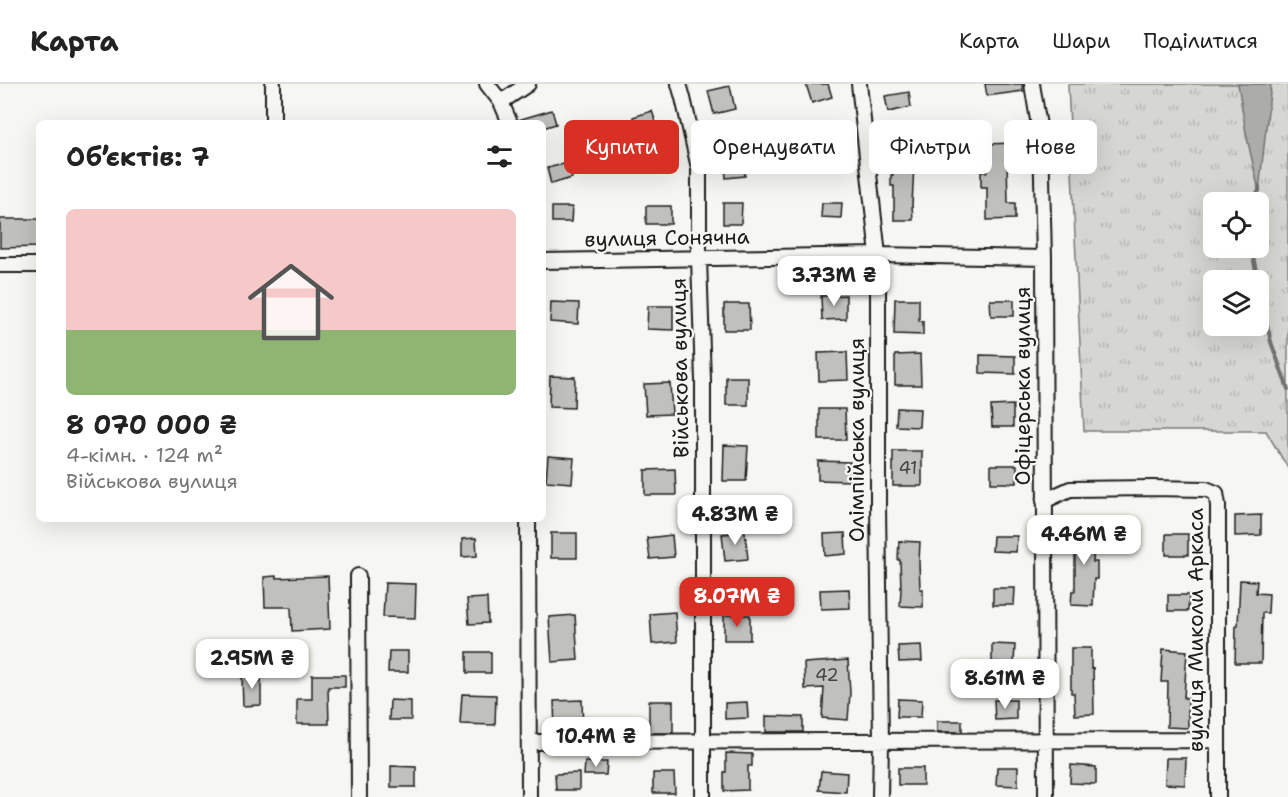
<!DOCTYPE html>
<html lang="uk">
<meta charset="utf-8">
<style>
:root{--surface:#fff;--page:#f2f2f2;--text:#222;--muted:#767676;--line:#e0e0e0;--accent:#d93025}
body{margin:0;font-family:"Shantell Sans",sans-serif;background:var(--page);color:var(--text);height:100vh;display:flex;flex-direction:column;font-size:22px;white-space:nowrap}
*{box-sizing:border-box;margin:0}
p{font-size:20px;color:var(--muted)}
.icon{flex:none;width:33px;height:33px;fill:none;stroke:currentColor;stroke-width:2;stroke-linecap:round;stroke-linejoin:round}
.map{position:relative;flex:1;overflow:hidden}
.sheet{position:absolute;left:36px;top:36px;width:510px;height:402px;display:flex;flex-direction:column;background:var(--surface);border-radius:9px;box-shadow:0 6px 24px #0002}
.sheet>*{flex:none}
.top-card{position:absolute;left:564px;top:36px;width:570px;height:54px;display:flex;gap:12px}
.controls{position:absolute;left:1203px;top:108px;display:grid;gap:12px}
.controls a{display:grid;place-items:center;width:66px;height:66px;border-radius:9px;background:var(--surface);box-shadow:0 6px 24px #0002;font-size:30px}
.price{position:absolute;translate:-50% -51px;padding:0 14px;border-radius:12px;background:#fff;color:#222;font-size:20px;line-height:39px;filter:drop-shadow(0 2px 3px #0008)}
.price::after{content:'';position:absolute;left:50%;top:36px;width:18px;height:14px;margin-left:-9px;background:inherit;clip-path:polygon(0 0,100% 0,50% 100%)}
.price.selected{background:var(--accent);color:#fff}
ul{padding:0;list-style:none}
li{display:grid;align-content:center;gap:12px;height:318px;padding:0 30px}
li+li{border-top:2px solid var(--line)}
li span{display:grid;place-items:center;height:186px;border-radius:9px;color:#555}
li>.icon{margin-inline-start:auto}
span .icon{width:108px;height:108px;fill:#fffc;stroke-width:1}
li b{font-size:26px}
h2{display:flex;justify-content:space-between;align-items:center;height:72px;padding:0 30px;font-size:26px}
.pill{padding:0 21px;border-radius:9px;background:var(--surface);box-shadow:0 6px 24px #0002;font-size:21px;line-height:54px}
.pill.selected{background:var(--accent);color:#fff}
header{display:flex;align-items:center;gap:36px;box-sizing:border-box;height:84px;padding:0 30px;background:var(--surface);border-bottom:2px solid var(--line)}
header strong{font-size:28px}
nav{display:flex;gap:33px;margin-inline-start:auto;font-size:21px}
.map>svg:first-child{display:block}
.grass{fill:url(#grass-tufts);stroke:#797977;stroke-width:1.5;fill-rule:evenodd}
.water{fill:#acaca9;stroke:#727271;stroke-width:1.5}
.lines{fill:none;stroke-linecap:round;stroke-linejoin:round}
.stream{stroke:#727271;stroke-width:4}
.building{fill:#c0c0bd;stroke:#1c1c1c;stroke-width:1.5}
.minor-casing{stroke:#1c1c1c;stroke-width:18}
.minor{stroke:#f6f6f2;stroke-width:14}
.labels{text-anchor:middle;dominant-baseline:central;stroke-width:4.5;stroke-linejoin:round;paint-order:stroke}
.number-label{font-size:18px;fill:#454544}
.street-label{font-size:21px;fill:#1c1c1c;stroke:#f6f6f2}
</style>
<header>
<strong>Карта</strong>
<nav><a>Карта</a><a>Шари</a><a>Поділитися</a></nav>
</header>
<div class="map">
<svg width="1288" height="713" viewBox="0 0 1288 713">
<defs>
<pattern id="grass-tufts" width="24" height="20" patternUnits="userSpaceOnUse" patternTransform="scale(1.5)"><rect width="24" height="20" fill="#d6d6d2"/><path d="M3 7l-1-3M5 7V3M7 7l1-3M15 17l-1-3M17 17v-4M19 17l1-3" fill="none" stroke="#b7b7b4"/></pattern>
</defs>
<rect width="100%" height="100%" fill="#f6f6f2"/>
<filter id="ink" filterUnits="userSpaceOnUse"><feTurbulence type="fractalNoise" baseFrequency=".0167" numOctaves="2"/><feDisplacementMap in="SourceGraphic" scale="12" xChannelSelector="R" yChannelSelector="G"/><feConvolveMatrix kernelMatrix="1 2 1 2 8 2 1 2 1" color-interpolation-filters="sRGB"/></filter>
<g filter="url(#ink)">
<path class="grass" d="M1068 0H1288V384L1266 347H1084ZM1214 118H1258V164H1214ZM1214 196H1258V242H1214Z"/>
<path class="water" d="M1238 0H1271L1259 107 1246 49Z"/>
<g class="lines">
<path class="stream" d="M1249 118 1259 107V102
M1251 164 1258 196
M1258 200 1271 258 1288 305"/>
</g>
<path class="building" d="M806 0H828L832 13 812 19Z
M985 0H1022L1023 7 987 12Z
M730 2 735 25 714 30 708 7Z
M909 8 911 23 888 28 885 12Z
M552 26 556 40 543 44V39H519L518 36Z
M652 27 660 50 665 77 643 82 640 65H644L633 33Z
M840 59 841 80 822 81 820 61Z
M1014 59 1015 76H1007L1008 119H1015V135L987 136V103H981V88H987L986 60Z
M916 63 917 80H914L912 121 913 136H894V102H891V91H893L891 65Z
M743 71 745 92 726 94 724 73Z
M568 79 572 94 551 100 547 84Z
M723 119H742L741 140H723Z
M822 119H842L841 134 821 133Z
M646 122H671V140H646Z
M552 123H572L571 138H552Z
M0 135H39V163L0 164Z
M846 211V235L822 236 821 212Z
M895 215H919V237H923V251L894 250Z
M990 216H1014V232H991Z
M551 218 579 219 578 240 550 238Z
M724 220H749L750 246H724Z
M648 222H673V246L647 245Z
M847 268 848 296 819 297 818 269Z
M920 270 921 301H895V271Z
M980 271 1015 272V290L980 289Z
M550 292 575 293 574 324 549 323Z
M726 293H748V321H726Z
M670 299 672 330 646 331 644 300Z
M1013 321V343H992L991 322Z
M897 324 920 325 919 343 896 342Z
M819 325H845L846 356H819Z
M724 361 748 362 746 397H723Z
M893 367H922V402H893Z
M548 372 574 374 572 399 546 397Z
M818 377 850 378V397L818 396Z
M991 381H1017V399H991Z
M675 385 676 411H645V386Z
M1261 431V451L1235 452V432Z
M1072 444 1095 445 1093 478H1097V495H1094L1093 522 1071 521 1072 507H1075V467L1071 466Z
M745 448 748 475 725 477 722 450Z
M551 449H577V474H551Z
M845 449 846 470 825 472 824 450Z
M1166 450H1188V471H1166Z
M672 451 674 473 650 475 647 454Z
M993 452H1017L1016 468 992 467Z
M476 454 477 472 462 473V455Z
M899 457 920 458 919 478 920 505H923V523L900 522 901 505 900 476H898Z
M276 492V494L328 492 330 545 292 547 291 523H265L264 493Z
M1240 496 1257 497 1256 509 1269 510 1268 529H1262L1261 579H1235L1236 542H1238Z
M385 499 416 500 415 534 383 533Z
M993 504H1015L1014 521H993Z
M849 505 850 524 821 525 820 506Z
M1168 511H1189L1188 527H1168Z
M487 514 488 539 469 540 467 515Z
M675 528 677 558 652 560 650 530Z
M575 531 578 576 552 578 549 533Z
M724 531H750V556H724Z
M992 560 1015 561 1014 579 992 578Z
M921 561 922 577 899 578 898 562Z
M1071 564H1091V585L1093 584 1094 630 1075 631 1074 609H1071Z
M1163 565 1187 567 1184 614H1188V644L1167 643 1168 598H1161Z
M389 567H408V588H388Z
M467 568H491V589H467Z
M848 576 850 609 848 636 822 634 824 604 805 605 804 579Z
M261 591V621L243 622 242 592Z
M312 591H345V603H328L329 640H297V615H312Z
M462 610 496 611 495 641 460 640Z
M898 615 922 616 921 633H897Z
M390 616 411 617V636H389Z
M582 616 583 649H555L554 617Z
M994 616H1016V635L995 636Z
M649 617H673V649H649Z
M747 618 748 634 725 635V619Z
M766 632 803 633V648H766Z
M937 637H962V648H937Z
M726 669 752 670V682H748V706L724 707V688H726Z
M1166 674H1186L1185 701 1165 700Z
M585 678H607L606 691H584Z
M1071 681 1096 683V700L1070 699Z
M391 682 416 683V703H391Z
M997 683H1018V702L996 701Z
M898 684H923V701H898Z
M821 687 847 689 846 708 819 706Z
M579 689V706H556L555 690Z
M653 689H674L675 709H653Z"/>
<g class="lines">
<defs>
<path id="minor" d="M273 0V39
M487 0 501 18 510 39
M679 0 683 14 699 84V174L703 297V713
M859 0 878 171V421L881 658 880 713
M1032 0 1041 54 1044 174 1046 713
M501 18 528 0
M543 177 878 171 1044 174
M0 181H39
M1044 417 1070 405 1152 404 1206 405 1216 409 1218 421V713
M528 435 529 713
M358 492 359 713
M530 658 1217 656"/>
</defs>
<use href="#minor" class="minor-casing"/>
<use href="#minor" class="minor"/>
</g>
</g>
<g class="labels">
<g class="number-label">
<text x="908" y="384">41</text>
<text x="827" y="591">42</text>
</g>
<g class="street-label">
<text transform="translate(667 154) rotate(-1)">вулиця Сонячна</text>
<text transform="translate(680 284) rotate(-91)">Військова вулиця</text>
<text transform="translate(1023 302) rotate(-90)">Офіцерська вулиця</text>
<text transform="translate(857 356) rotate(-90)">Олімпійська вулиця</text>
<text transform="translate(1196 546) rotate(-90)">вулиця Миколи Аркаса</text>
</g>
</g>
</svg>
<div class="controls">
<a><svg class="icon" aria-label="locate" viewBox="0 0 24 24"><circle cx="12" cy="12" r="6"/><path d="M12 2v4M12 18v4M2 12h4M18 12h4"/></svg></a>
<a><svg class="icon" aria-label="layers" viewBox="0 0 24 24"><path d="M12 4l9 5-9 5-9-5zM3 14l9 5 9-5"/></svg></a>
</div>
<b class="price" style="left:834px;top:223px">3.73M ₴</b>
<b class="price" style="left:735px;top:462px">4.83M ₴</b>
<b class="price" style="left:1084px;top:482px">4.46M ₴</b>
<b class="price selected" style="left:737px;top:544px">8.07M ₴</b>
<b class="price" style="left:252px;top:606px">2.95M ₴</b>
<b class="price" style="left:1005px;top:626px">8.61M ₴</b>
<b class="price" style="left:596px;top:684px">10.4M ₴</b>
<div class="top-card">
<a class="pill selected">Купити</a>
<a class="pill">Орендувати</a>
<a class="pill">Фільтри</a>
<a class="pill">Нове</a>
</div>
<section class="sheet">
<h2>Об’єктів: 7<svg class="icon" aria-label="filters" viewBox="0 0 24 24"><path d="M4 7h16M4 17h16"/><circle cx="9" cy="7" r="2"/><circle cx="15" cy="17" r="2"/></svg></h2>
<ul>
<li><span style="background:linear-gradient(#f6c9c9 65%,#8fb573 0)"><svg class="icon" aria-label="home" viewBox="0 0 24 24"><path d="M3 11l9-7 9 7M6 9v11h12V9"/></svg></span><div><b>8 070 000 ₴</b><p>4-кімн. · 124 m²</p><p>Військова вулиця</p></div></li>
</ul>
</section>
</div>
